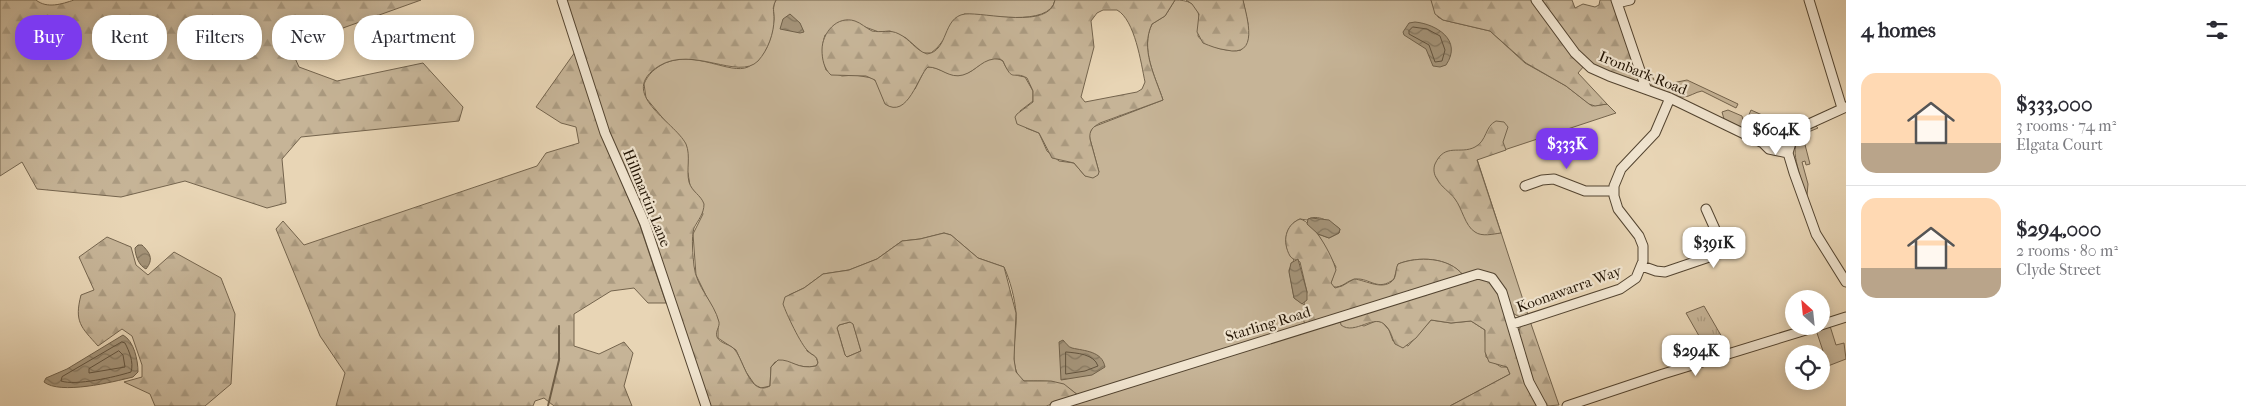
<!DOCTYPE html>
<meta charset="utf-8">
<style>
:root{--surface:#fff;--page:#f7f7f7;--text:#2b2b33;--muted:#7c7c81;--line:#e1e1e2;--accent:#7c3aed}
body{margin:0;font-family:"IM FELL French Canon",serif;background:var(--page);color:var(--text);height:100vh;display:flex;flex-direction:column;font-size:19px;white-space:nowrap}
*{box-sizing:border-box;margin:0}
p{font-size:16px;color:var(--muted)}
.icon{flex:none;width:28px;height:28px;fill:none;stroke:currentColor;stroke-width:2;stroke-linecap:round;stroke-linejoin:round}
.map{position:relative;flex:1;overflow:hidden}
.sheet{display:flex;flex-direction:column;background:var(--surface);width:400px}
.sheet>*{flex:none}
.top-card{position:absolute;left:15px;top:15px;width:475px;height:45px;display:flex;gap:10px}
.needle{width:32px;rotate:333deg}
.tools{position:absolute;left:1785px;top:290px;display:grid;gap:10px}
.tools a{display:grid;place-items:center;width:45px;height:45px;border-radius:50%;background:var(--surface);box-shadow:0 2px 12px #0003;font-size:25px}
.price{position:absolute;translate:-50% -42px;padding:0 11px;border-radius:10px;background:#fff;color:#222;font-size:16px;line-height:32px;filter:drop-shadow(0 1px 2px #0008)}
.price::after{content:'';position:absolute;left:50%;top:30px;width:15px;height:11px;margin-left:-8px;background:inherit;clip-path:polygon(0 0,100% 0,50% 100%)}
.price.on{background:var(--accent);color:#fff}
ul{padding:0;list-style:none}
li{display:flex;align-items:center;gap:15px;height:125px;padding:0 15px}
li+li{border-top:1px solid var(--line)}
li span{display:grid;place-items:center;flex:none;width:140px;height:100px;border-radius:15px;color:#555}
li>.icon{margin-inline-start:auto}
span .icon{width:60px;height:60px;fill:#fffc;stroke-width:1}
li b{font-size:21px}
h2{display:flex;justify-content:space-between;align-items:center;height:60px;padding:0 15px;font-size:21px}
.chip{padding:0 18px;border-radius:20px;background:var(--surface);box-shadow:0 2px 12px #0003;font-size:18px;line-height:45px}
.chip.on{background:var(--accent);color:#fff}
main{display:flex;flex:1;min-height:0}
.map>svg:first-child{display:block}
.green{fill:#c6b497;stroke:#74644d}
.forest{fill:url(#forest-firs);stroke:#74644d;fill-rule:evenodd}
.park{fill:url(#park-tufts);stroke:#74644d}
.water{fill:url(#water-waves);stroke:#706049}
.lines{fill:none;stroke-linecap:round;stroke-linejoin:round}
.shore{stroke:#62533e;stroke-width:1}
.stream{stroke:#706049;stroke-width:2}
.minor-casing{stroke:#534430;stroke-width:11}
.minor{stroke:#f0e4cf;stroke-width:9}
.labels{text-anchor:middle;dominant-baseline:central;stroke-width:4.5;stroke-linejoin:round;paint-order:stroke}
.street-label{font-size:15px;fill:#211303;stroke:#f0e4cf}
</style>
<main>
<div class="map">
<svg width="1846" height="406" viewBox="0 0 1846 406">
<defs>
<pattern id="forest-firs" width="22" height="20" patternUnits="userSpaceOnUse" patternTransform="scale(1.25)"><rect width="22" height="20" fill="#c6b497"/><path d="M5 1l3.5 6h-7zM16 11l3.5 6h-7z" fill="#aa9a80"/></pattern>
<pattern id="park-tufts" width="24" height="20" patternUnits="userSpaceOnUse" patternTransform="scale(1.25)"><rect width="24" height="20" fill="#c6b497"/><path d="M3 7l-1-3M5 7V3M7 7l1-3M15 17l-1-3M17 17v-4M19 17l1-3" fill="none" stroke="#aa9a80"/></pattern>
<pattern id="water-waves" width="16" height="10" patternUnits="userSpaceOnUse" patternTransform="scale(1.25)"><rect width="16" height="10" fill="#a49378"/><path d="M0 5q4-4 8 0t8 0" fill="none" stroke="#857760"/></pattern>
</defs>
<rect width="100%" height="100%" fill="#e8d5b5"/>
<filter id="stains"><feTurbulence type="fractalNoise" baseFrequency=".004" numOctaves="4"/><feColorMatrix values="0 0 0 0 .2 0 0 0 0 .09 0 0 0 0 .02 0 0 0 .5 -.17"/></filter>
<radialGradient id="worn" r=".72"><stop offset=".6" stop-color="#630" stop-opacity="0"/><stop offset="1" stop-color="#630" stop-opacity=".3"/></radialGradient>
<path class="green" d="M776 0H1055C1050 28 984 14 964 14L937 48 931 53H923L906 38 890 31 879 32 865 27 825 35C821 47 822 57 826 70L842 76 855 75 872 78 878 83 884 101 915 89 924 71 928 67C942 67 950 80 967 73 980 68 987 52 1003 61 1008 73 1013 75 1025 77L1033 91V101L1020 111 1026 128 1039 133 1047 151 1059 161 1074 163 1085 176 1099 172 1090 139 1089 134 1093 127 1163 100C1155 76 1140 49 1152 24L1165 16 1175 0C1202 0 1200 15 1198 36 1204 46 1230 53 1241 50L1248 24 1243 0H1431L1438 17 1443 20 1490 31 1525 63 1566 86 1592 106 1607 104 1616 113 1477 159 1528 315 1520 317 1514 314 1495 276C1484 268 1475 272 1463 275 1448 257 1418 256 1398 264L1394 279C1378 292 1370 278 1356 279 1347 280 1343 288 1333 287L1331 283 1336 267 1318 234 1329 238 1339 233 1340 229C1331 222 1317 213 1307 220L1300 219C1283 226 1282 247 1294 260L1289 270 1294 298 1306 306 1305 324 1079 396C1058 379 1051 381 1024 381 1006 370 1018 332 1016 313 1015 299 1010 280 1004 267L978 258 951 235 944 233 920 239 902 241 877 259 849 270 823 274 804 288 789 295 807 351 816 357 818 363 816 366C797 370 791 359 775 362L771 367 770 386 761 388 755 385 746 372 736 350 718 338V320L696 275 693 234 703 214 695 193 690 186 688 173 666 122 646 98 644 84C648 74 655 68 665 63 696 50 730 75 748 67 752 65 759 58 762 55 770 45 773 30 774 19 774 11 772 7 776 0Z
M1652 75 1654 80 1663 85 1687 80 1738 104 1736 108 1702 91C1695 92 1690 97 1683 97 1670 98 1649 88 1645 76Z
M1728 110 1742 116 1745 129 1724 119 1722 112Z
M1751 110 1780 123 1792 119 1793 125 1786 135 1780 140 1765 138 1751 131 1748 117Z
M1815 125 1818 128 1806 133 1803 137 1810 164 1806 165 1805 161 1802 162 1808 184 1807 195 1803 190C1799 162 1782 142 1815 125Z
M1341 319 1364 326 1376 321 1382 322 1389 330 1393 341 1408 346 1431 320 1451 323 1471 321 1485 330 1486 357 1501 367H1507L1510 374 1450 406H1062Z
M850 322 853 323 861 351 847 357 845 355 837 328 839 325Z
M1830 326 1836 345 1844 343 1846 359 1828 366 1816 330Z"/>
<path class="forest" d="M0 0H36C47 9 62 4 74 0H421L290 47 299 67 337 81 423 63 463 107 459 121 301 137 282 159 286 203 267 208 185 181 121 197 37 189 22 162 0 176Z
M565 0H776C772 7 774 12 774 19 774 33 768 50 758 61 738 81 693 45 659 66 616 93 674 121 686 144 691 156 686 170 689 182 692 192 701 195 704 204 704 214 698 220 694 228 691 238 693 256 694 266 696 287 714 302 719 322 720 327 715 331 717 337 720 344 731 344 735 350 744 361 750 397 770 386L771 367 778 360C792 359 797 370 816 366L818 363C817 355 813 356 808 351 801 345 786 313 783 304L785 297 804 288 823 274 849 270 877 259 902 241 920 239 944 233 951 235 978 258 1004 267 1016 313 1014 359 1016 372 1024 381H1051L1064 384 1079 396 1046 406H708L610 137ZM850 322 853 324 861 351 847 357 845 355 837 328 839 325Z
M1055 0H1175L1165 16 1152 24C1140 49 1155 76 1163 100L1100 123C1093 127 1089 130 1090 139L1099 172 1098 175 1093 178 1085 176 1074 163 1052 158 1039 133 1017 124 1015 117 1017 114 1033 102V91L1027 78C1013 70 1013 84 1003 61L1000 59C983 57 977 71 963 75 949 79 941 67 928 67 918 75 908 120 885 104L875 80 866 76 831 75C824 69 822 59 822 50 822 33 837 15 855 21 861 23 866 28 872 31 881 33 890 29 899 34 910 39 915 50 927 54 949 51 942 17 965 14 985 12 1050 30 1055 0ZM1103 10H1117C1135 20 1141 63 1145 82L1142 89 1137 92 1085 102 1081 97 1094 47 1091 21 1097 13Z
M1186 0H1243C1247 18 1260 58 1226 50 1218 49 1210 46 1203 43L1197 32 1199 14 1192 4Z
M1431 0H1531L1573 56 1584 66 1578 73 1607 104 1595 106 1589 104 1566 86 1526 63 1490 31 1443 20 1435 14Z
M1540 0H1572L1575 8 1583 4 1595 7 1599 5 1600 0H1614L1640 81 1636 82 1601 70 1584 58Z
M575 52 604 141 639 223 666 303H648L634 288 611 291 574 314V346L599 354 624 342 633 353 624 386 632 406H554L544 398 535 401 533 406H336L345 373 320 336 276 229 283 221 304 245 537 166 546 153 579 143 576 127 561 123 536 107Z
M1496 121 1504 122 1508 127 1503 142 1506 150 1477 160 1501 233C1493 234 1482 237 1475 232 1465 226 1462 208 1455 199 1450 192 1441 187 1437 179 1434 175 1433 169 1435 164 1445 142 1460 155 1475 147 1487 141 1485 126 1496 121Z
M1300 219C1314 222 1332 255 1336 270L1331 283 1335 288 1342 286 1354 279C1366 280 1384 292 1394 279 1397 274 1395 269 1398 264 1418 256 1449 257 1463 275L1305 324 1303 319 1307 310 1304 303 1307 292 1300 262C1296 259 1293 260 1290 256 1282 242 1285 225 1300 219Z
M107 237 131 247 136 265 148 275 174 252 221 278 235 314 231 384 205 406H155L150 394 124 382 142 377V365L132 336 122 329 98 346C81 327 74 322 81 295L94 290 79 257Z
M1475 277 1488 280 1500 292 1529 390 1537 406H1450L1510 374 1507 367 1489 362 1485 352V330L1471 321 1451 323 1431 320 1416 338 1403 348 1395 344C1392 338 1391 331 1386 326 1375 312 1355 336 1341 325L1340 320Z
M1530 321 1559 405 1547 406 1535 390 1518 333 1521 325Z"/>
<path class="park" d="M1704 306 1730 351 1711 357 1686 313Z"/>
<path class="water" d="M790 14 800 23 804 32 800 33 780 29 783 19Z
M1415 22C1436 24 1463 40 1446 65L1440 67 1433 66 1426 49 1404 35 1403 32 1409 23Z
M1311 218 1329 220 1340 229 1339 233 1329 238 1318 234 1307 224 1308 219Z
M138 245H142C150 253 154 259 146 269 139 266 135 255 135 248Z
M1298 259 1307 292V300L1302 304 1294 298 1289 272 1291 263Z
M123 335C134 341 138 360 138 372L133 377C113 382 60 395 44 382L46 378 67 369Z
M1063 340C1066 343 1068 347 1072 348 1085 351 1102 351 1105 367L1092 375 1061 380 1059 342Z"/>
<g class="lines">
<path class="shore" d="M1413 27 1427 29 1440 36 1445 50 1442 61 1435 62 1429 45 1409 34V31Z
M122 342 125 343C129 351 134 362 131 372 115 377 76 386 61 381L62 377Z
M119 351 123 355 125 367 89 373V369Z
M1066 352C1077 353 1094 354 1098 366L1085 371 1066 374Z"/>
<path class="stream" d="M548 406 559 360V326"/>
<defs>
<path id="minor" d="M562 0 605 133 645 224 706 406
M1536 0 1575 53 1591 68 1609 76 1670 98 1763 143 1769 149 1788 153
M1616 0 1646 88
M1809 0 1842 108
M1617 3 1630 0
M1846 107 1800 128 1793 136 1788 153 1794 173 1816 234 1846 282
M1763 143 1790 146
M1525 186 1542 180 1554 179 1585 191H1613
M1642 266 1656 271 1665 272 1721 253 1723 247 1706 209
M1513 324 1620 289 1636 278 1643 261V246L1639 236 1618 209 1614 196V186L1621 169 1655 133 1670 98
M1821 325 1846 317
M1055 406 1478 274 1492 278 1502 292 1529 382 1542 406
M1567 406 1663 374 1819 326"/>
</defs>
<use href="#minor" class="minor-casing"/>
<use href="#minor" class="minor"/>
</g>
<g class="labels">
<g class="street-label">
<text transform="translate(1643 73) rotate(22)">Ironbark Road</text>
<text transform="translate(647 198) rotate(68)">Hillmartin Lane</text>
<text transform="translate(1569 289) rotate(-20)">Koonawarra Way</text>
<text transform="translate(1268 324) rotate(-17)">Starling Road</text>
</g>
</g>
<rect width="100%" height="100%" filter="url(#stains)"/>
<rect width="100%" height="100%" fill="url(#worn)"/>
</svg>
<div class="tools">
<a><svg class="needle" viewBox="-14 -14 28 28"><path d="M0-13l5 13h-10z" fill="#e53935"/><path d="M0 13l5-13h-10z" fill="#7c7c81"/></svg></a>
<a><svg class="icon" aria-label="locate" viewBox="0 0 24 24"><circle cx="12" cy="12" r="6"/><path d="M12 2v4M12 18v4M2 12h4M18 12h4"/></svg></a>
</div>
<b class="price" style="left:1776px;top:156px">$604K</b>
<b class="price on" style="left:1567px;top:170px">$333K</b>
<b class="price" style="left:1714px;top:269px">$391K</b>
<b class="price" style="left:1696px;top:377px">$294K</b>
<div class="top-card">
<a class="chip on">Buy</a>
<a class="chip">Rent</a>
<a class="chip">Filters</a>
<a class="chip">New</a>
<a class="chip">Apartment</a>
</div>
</div>
<section class="sheet">
<h2>4 homes<svg class="icon" aria-label="filters" viewBox="0 0 24 24"><path d="M4 7h16M4 17h16"/><circle cx="9" cy="7" r="2"/><circle cx="15" cy="17" r="2"/></svg></h2>
<ul>
<li><span style="background:linear-gradient(#ffd9b3 70%,#b9a48a 0)"><svg class="icon" aria-label="home" viewBox="0 0 24 24"><path d="M3 11l9-7 9 7M6 9v11h12V9"/></svg></span><div><b>$333,000</b><p>3 rooms · 74 m²</p><p>Elgata Court</p></div></li>
<li><span style="background:linear-gradient(#ffd9b3 70%,#b9a48a 0)"><svg class="icon" aria-label="home" viewBox="0 0 24 24"><path d="M3 11l9-7 9 7M6 9v11h12V9"/></svg></span><div><b>$294,000</b><p>2 rooms · 80 m²</p><p>Clyde Street</p></div></li>
</ul>
</section>
</main>
